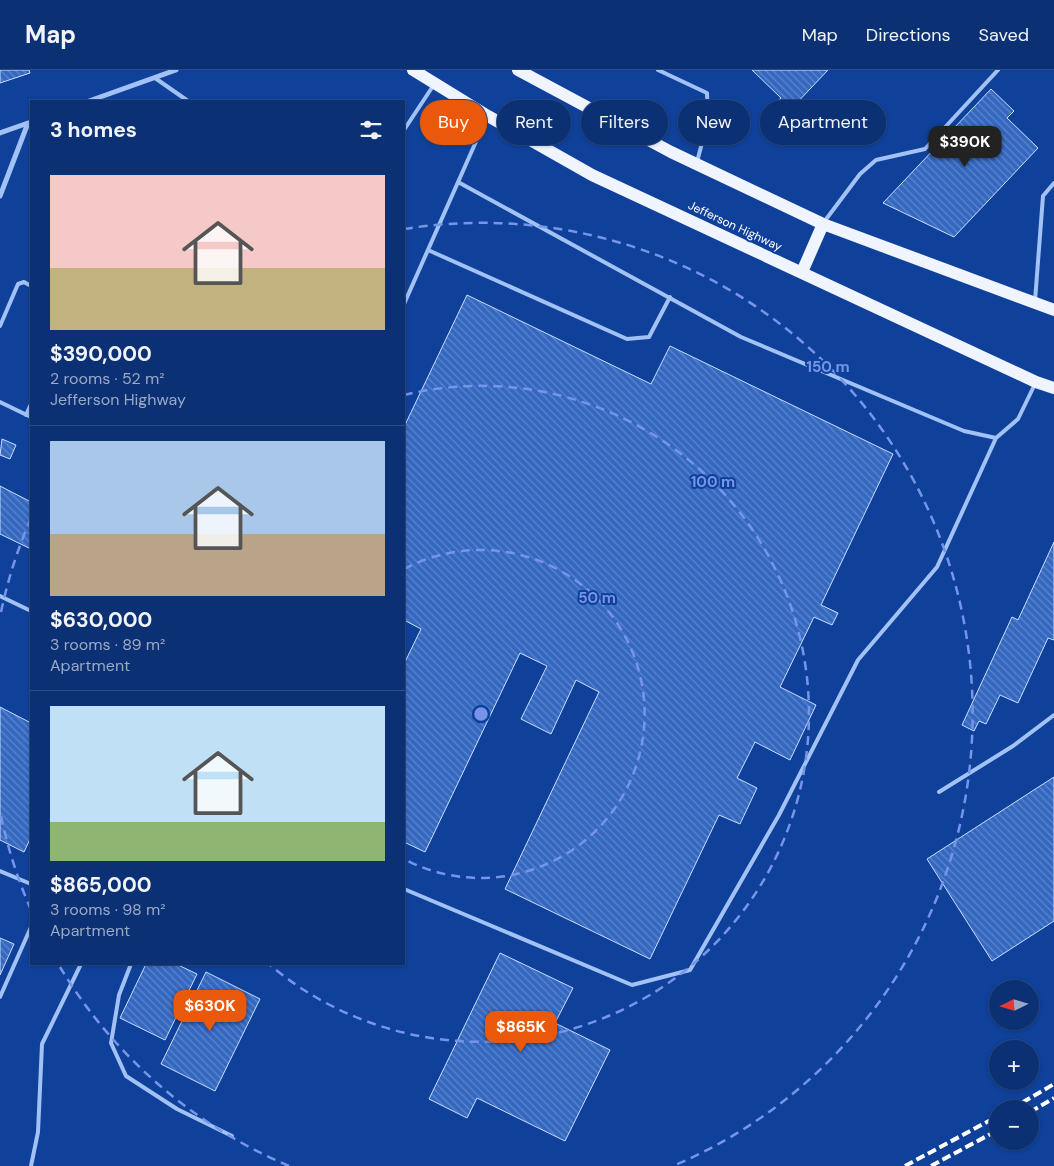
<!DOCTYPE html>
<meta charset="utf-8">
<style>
:root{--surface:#0b3174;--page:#193d7c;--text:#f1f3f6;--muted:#9aa9c5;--line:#2b4c86;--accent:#ea580c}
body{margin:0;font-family:"DM Sans",sans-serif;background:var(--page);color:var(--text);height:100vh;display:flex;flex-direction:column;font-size:19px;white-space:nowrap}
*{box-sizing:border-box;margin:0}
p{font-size:16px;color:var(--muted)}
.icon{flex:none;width:28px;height:28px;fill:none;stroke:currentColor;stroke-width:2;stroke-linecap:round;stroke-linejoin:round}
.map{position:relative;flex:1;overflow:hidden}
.side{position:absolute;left:30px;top:30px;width:375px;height:865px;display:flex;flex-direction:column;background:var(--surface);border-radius:0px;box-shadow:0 1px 4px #0004,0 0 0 1px var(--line)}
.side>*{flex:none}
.hud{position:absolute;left:420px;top:30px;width:475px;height:45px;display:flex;gap:10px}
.needle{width:32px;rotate:265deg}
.fabs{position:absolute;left:989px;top:910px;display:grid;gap:10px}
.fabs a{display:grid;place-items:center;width:50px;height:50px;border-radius:50%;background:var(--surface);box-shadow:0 1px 4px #0004,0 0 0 1px var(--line);font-size:25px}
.price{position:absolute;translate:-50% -42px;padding:0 11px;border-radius:10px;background:var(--accent);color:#fff;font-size:16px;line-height:32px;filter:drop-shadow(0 1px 2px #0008)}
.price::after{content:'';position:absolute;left:50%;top:30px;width:15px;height:11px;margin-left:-8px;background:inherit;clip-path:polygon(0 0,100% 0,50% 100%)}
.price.current{background:#222;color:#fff}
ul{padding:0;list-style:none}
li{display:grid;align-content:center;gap:10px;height:265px;padding:0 20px}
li+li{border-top:1px solid var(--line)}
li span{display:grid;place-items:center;height:155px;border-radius:0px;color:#555}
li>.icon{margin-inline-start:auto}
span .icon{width:90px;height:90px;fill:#fffc;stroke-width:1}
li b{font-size:21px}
h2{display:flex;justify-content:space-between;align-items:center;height:60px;padding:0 20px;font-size:21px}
.chip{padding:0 18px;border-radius:22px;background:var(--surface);box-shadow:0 1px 4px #0004,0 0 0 1px var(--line);font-size:18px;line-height:45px}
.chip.current{background:var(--accent);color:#fff}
header{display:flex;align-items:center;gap:30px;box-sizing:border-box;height:70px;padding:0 25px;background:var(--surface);border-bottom:1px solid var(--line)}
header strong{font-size:24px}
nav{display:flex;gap:28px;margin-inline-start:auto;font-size:18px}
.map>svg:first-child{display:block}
.building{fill:url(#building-back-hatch);stroke:#cadefe}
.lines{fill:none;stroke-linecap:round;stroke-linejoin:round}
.lane{stroke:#a2c1f5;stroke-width:4}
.street{stroke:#a2c1f5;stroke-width:5}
.primary{stroke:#eff4ff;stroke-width:12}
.rail{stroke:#fff;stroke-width:4;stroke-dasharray:9 4;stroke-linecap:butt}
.ring{fill:none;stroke:#7795e8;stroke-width:2.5;stroke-dasharray:9 6}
.labels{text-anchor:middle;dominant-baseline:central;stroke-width:4;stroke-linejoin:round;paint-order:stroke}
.street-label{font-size:12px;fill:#fff;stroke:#0f419a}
.centre{fill:#7795e8;stroke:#0f419a;stroke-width:2.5}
.ring-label{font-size:15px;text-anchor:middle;font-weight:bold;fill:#7795e8;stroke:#0f419a;stroke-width:4;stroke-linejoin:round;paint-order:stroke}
</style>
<header>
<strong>Map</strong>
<nav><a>Map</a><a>Directions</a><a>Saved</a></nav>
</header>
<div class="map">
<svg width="1054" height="1096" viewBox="0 0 1054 1096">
<defs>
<pattern id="building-back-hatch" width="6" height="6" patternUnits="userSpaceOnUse" patternTransform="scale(1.25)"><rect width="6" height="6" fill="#3468c0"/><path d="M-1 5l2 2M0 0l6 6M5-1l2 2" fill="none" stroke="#5d86cd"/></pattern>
</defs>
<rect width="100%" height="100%" fill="#0f419a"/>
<path class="building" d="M0 0H29L30 3 0 13Z
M752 0H828L792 38 790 37 784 42 775 33 781 28Z
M991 19 1014 41 1007 48 1038 78 954 167 883 133Z
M467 225 651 314 670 276 893 384 821 535 838 543 832 555 814 547 780 617 816 635 790 690 755 672 737 708 757 718 740 754 719 745 650 889 505 819 599 622 576 610 551 664 521 649 547 596 520 583 425 782 404 772V594L421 559 404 550V357Z
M2 369 16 375 10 389 0 385Z
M0 416 31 432V479L0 464Z
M1054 472V570L1048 568 1018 633 1000 625 986 654 979 651 974 661 962 655 1012 547 1018 550Z
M0 637 31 653V767L24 782 0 770Z
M1054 707V851L992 891 927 789Z
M0 868 14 874 0 905Z
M500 883 573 918 555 953 610 980 565 1071 477 1028 467 1048 429 1029Z
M146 894H176L197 904 165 970 120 948Z
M206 902 260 929 215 1021 161 994Z"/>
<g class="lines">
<path class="lane" d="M658 0 707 23 708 50 697 92
M155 8 188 31
M404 60 433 16
M458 112 741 267 964 361 996 368 1018 349 1035 314
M824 152 860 104 876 90 925 79 998 0
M428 180 627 269 649 267 670 227
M1035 231 1043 126 1054 113
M404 234 486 49
M0 256 18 214 24 212 31 216
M0 332 31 347
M26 345 31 334
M0 526 31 541
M939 722 1013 676 1054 645
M0 801 31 814
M404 819 632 915 690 900 779 745 858 590 937 497 996 368
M131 894 119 925 111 973 126 1006 177 1039 232 1066
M0 927 31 857
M31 1096 38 1062 42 974 81 894"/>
<path class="street" d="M89 31 176 0
M0 63 28 53
M0 126 28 53"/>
<path class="primary" d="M413 0 488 46 592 105 1036 312 1054 318
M518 0 671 82 823 154 1054 240
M802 202 823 154"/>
<path class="rail" d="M1011 1039 1054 1014
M1030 1042 1054 1028
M905 1096 998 1046
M931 1096 998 1060"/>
</g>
<g class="ring">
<path d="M404 499A164 164 0 1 1 404 789"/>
<path d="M404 325A328 328 0 1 1 270 895"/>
<path d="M289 1096A491 491 0 0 1 60 897M31 840A491 491 0 0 1 1 746M1 542A491 491 0 0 1 31 448M404 159A491 491 0 0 1 673 1096"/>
</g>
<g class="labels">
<g class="street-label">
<text transform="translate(735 156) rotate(25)">Jefferson Highway</text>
</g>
</g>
<circle cx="481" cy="644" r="8" class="centre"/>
<g class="ring-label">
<text x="828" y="302">150 m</text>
<text x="713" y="417">100 m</text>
<text x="597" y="533">50 m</text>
</g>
</svg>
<div class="fabs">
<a><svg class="needle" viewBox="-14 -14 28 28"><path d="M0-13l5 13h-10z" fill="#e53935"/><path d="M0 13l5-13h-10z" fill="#9aa9c5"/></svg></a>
<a>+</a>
<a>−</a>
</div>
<b class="price current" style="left:965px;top:98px">$390K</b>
<b class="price" style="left:210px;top:962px">$630K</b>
<b class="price" style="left:521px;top:983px">$865K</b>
<div class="hud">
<a class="chip current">Buy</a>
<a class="chip">Rent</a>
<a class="chip">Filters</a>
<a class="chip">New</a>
<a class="chip">Apartment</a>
</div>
<section class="side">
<h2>3 homes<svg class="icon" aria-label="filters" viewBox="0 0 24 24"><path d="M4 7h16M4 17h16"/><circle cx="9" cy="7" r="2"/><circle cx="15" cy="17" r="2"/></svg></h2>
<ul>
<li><span style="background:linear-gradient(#f6c9c9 60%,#c2b280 0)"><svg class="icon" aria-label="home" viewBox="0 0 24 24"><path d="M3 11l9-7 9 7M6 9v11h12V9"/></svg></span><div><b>$390,000</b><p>2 rooms · 52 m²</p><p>Jefferson Highway</p></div></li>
<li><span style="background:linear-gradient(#a9c7e8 60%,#b9a48a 0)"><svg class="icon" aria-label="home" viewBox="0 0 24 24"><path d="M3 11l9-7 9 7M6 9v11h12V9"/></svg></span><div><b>$630,000</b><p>3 rooms · 89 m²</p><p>Apartment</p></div></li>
<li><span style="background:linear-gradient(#bfe0f5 75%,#8fb573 0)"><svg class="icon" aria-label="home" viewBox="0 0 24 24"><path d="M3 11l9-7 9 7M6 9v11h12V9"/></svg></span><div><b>$865,000</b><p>3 rooms · 98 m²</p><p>Apartment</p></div></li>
</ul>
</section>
</div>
